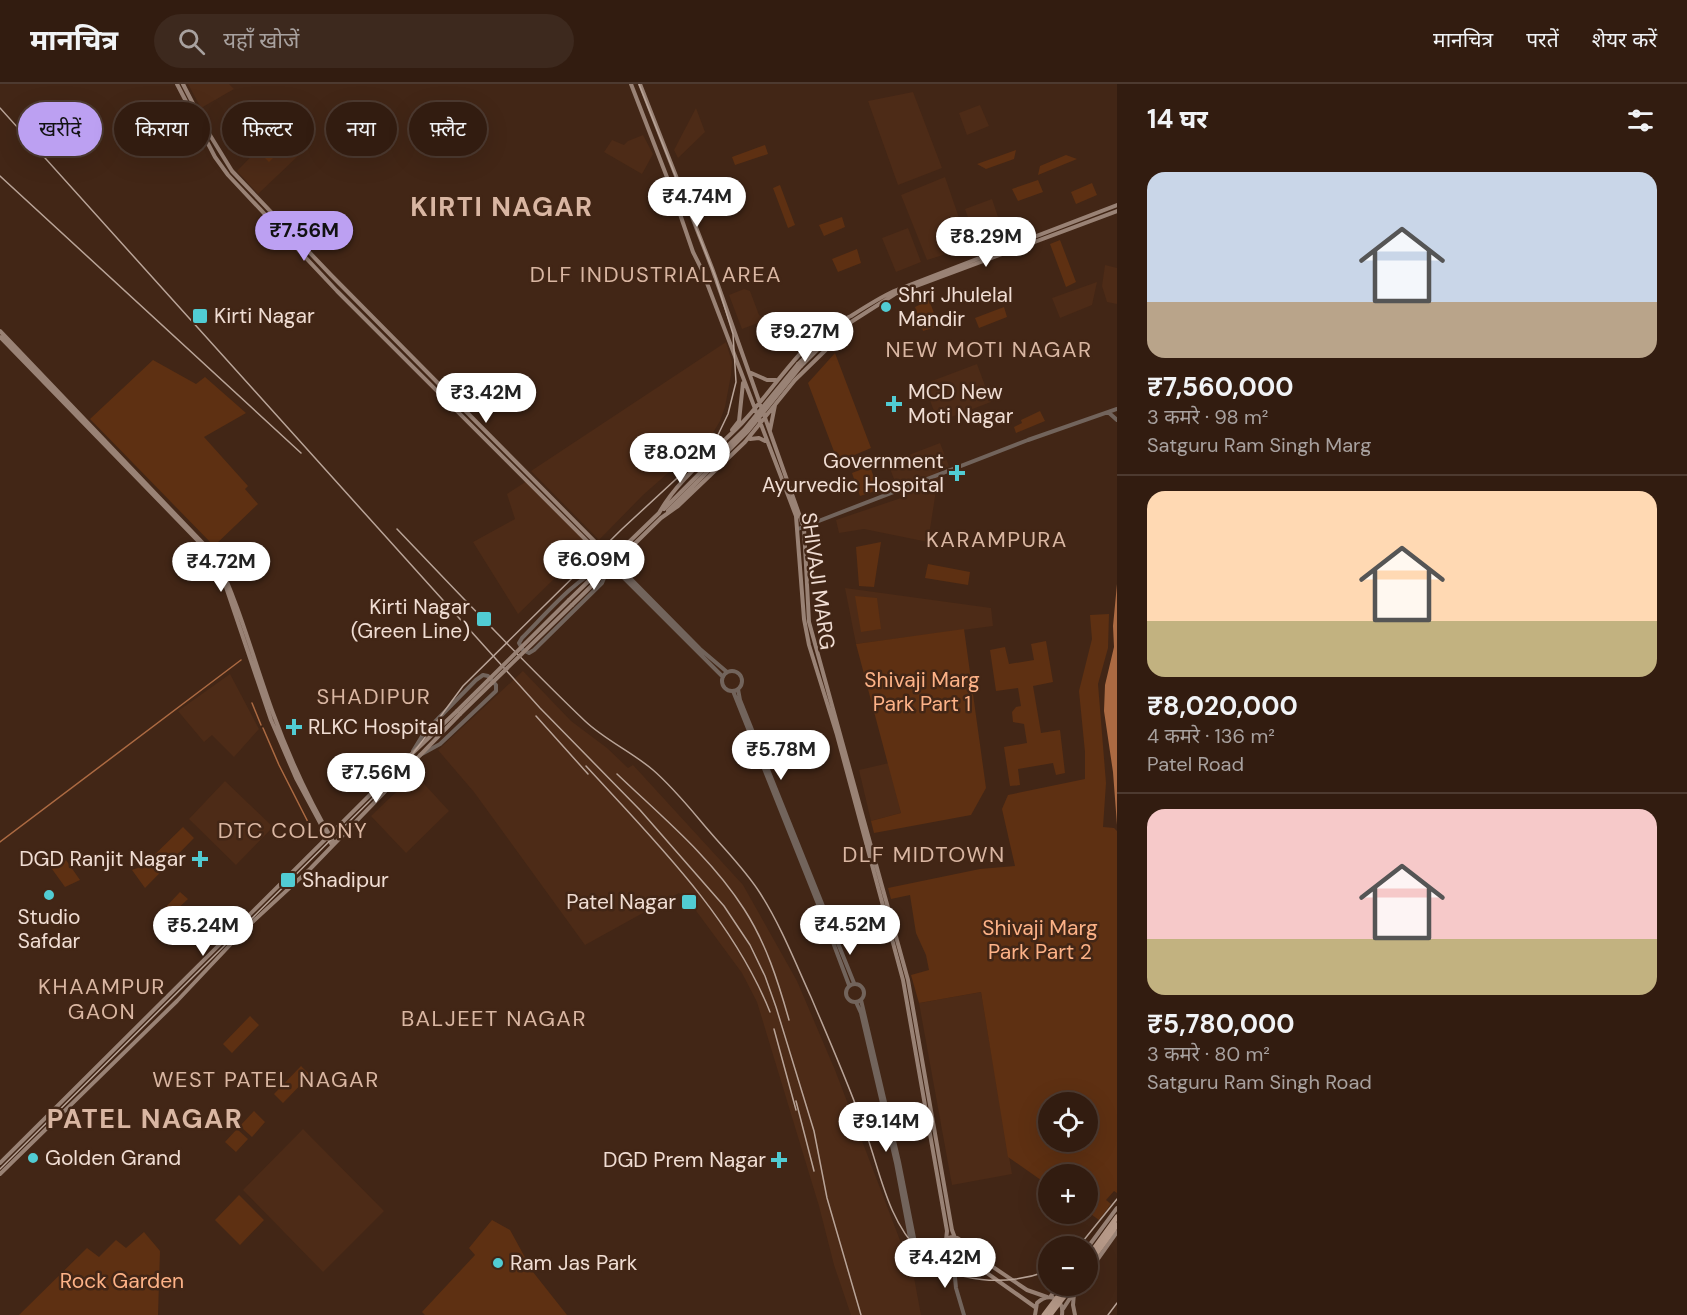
<!DOCTYPE html>
<html lang="hi">
<meta charset="utf-8">
<style>
:root{--surface:#321c10;--page:#3d291e;--text:#f1f3f6;--muted:#a8a19f;--line:#4d3a30;--accent:#bca0f2}
body{margin:0;font-family:"DM Sans","Noto Sans Devanagari",sans-serif;background:var(--page);color:var(--text);height:100vh;display:flex;flex-direction:column;font-size:22px;white-space:nowrap}
*{box-sizing:border-box;margin:0}
p{font-size:20px;color:var(--muted)}
.icon{flex:none;width:33px;height:33px;fill:none;stroke:currentColor;stroke-width:2;stroke-linecap:round;stroke-linejoin:round}
.map{position:relative;flex:1;overflow:hidden}
.details{display:flex;flex-direction:column;background:var(--surface);width:570px}
.details>*{flex:none}
.hud{position:absolute;left:18px;top:18px;width:570px;height:54px;display:flex;gap:12px}
.controls{position:absolute;left:1038px;top:1008px;display:grid;gap:12px}
.controls a{display:grid;place-items:center;width:60px;height:60px;border-radius:50%;background:var(--surface);box-shadow:0 6px 24px #0002,0 0 0 2px var(--line);font-size:30px}
.price{position:absolute;translate:-50% -51px;padding:0 14px;border-radius:21px;background:#fff;color:#222;font-size:20px;line-height:39px;filter:drop-shadow(0 2px 3px #0008)}
.price::after{content:'';position:absolute;left:50%;top:36px;width:18px;height:14px;margin-left:-9px;background:inherit;clip-path:polygon(0 0,100% 0,50% 100%)}
.price.selected{background:var(--accent);color:#111}
ul{padding:0;list-style:none}
li{display:grid;align-content:center;gap:12px;height:318px;padding:0 30px}
li+li{border-top:2px solid var(--line)}
li span{display:grid;place-items:center;height:186px;border-radius:18px;color:#555}
li>.icon{margin-inline-start:auto}
span .icon{width:108px;height:108px;fill:#fffc;stroke-width:1}
li b{font-size:26px}
h2{display:flex;justify-content:space-between;align-items:center;height:72px;padding:0 30px;font-size:26px}
.pill{padding:0 21px;border-radius:27px;background:var(--surface);box-shadow:0 6px 24px #0002,0 0 0 2px var(--line);font-size:21px;line-height:54px}
.pill.selected{background:var(--accent);color:#111}
header{display:flex;align-items:center;gap:36px;box-sizing:border-box;height:84px;padding:0 30px;background:var(--surface);border-bottom:2px solid var(--line)}
header strong{font-size:28px}
nav{display:flex;gap:33px;margin-inline-start:auto;font-size:21px}
.search{width:420px;height:54px;background:var(--page);display:flex;align-items:center;gap:15px;box-sizing:border-box;padding:0 21px;border-radius:33px;color:var(--muted);font-size:22px}
main{display:flex;flex:1;min-height:0}
.map>svg:first-child{display:block}
.built{fill:#4d2b17}
.green{fill:#5e3012;fill-rule:evenodd}
.water{fill:#ac6a42}
.lines{fill:none;stroke-linecap:round;stroke-linejoin:round}
.stream{stroke:#ac6a42;stroke-width:1.5}
.tertiary{stroke:#72645c;stroke-width:4}
.secondary{stroke:#998275;stroke-width:4}
.primary{stroke:#b69988;stroke-width:5}
.rail{stroke:#b9a498;stroke-width:1.5}
.secondary-bridge{stroke:#998275;stroke-width:4}
.primary-bridge{stroke:#b69988;stroke-width:5}
.poi-dot{fill:#51ccd3;stroke:#422616;stroke-width:2}
.labels{text-anchor:middle;dominant-baseline:central;stroke-width:5;stroke-linejoin:round;paint-order:stroke}
.poi-label{font-size:21px;fill:#f0ddd3;stroke:#422616;text-anchor:start}
.street-label{font-size:21px;fill:#f0ddd3;stroke:#422616}
.park-label{font-size:21px;fill:#fdb287;stroke:#422616}
.neighbourhood-label{font-size:22px;letter-spacing:1.5px;fill:#d9b6a2;stroke:#422616}
.district-label{font-size:27px;font-weight:bold;letter-spacing:1.5px;fill:#d9b6a2;stroke:#422616}
</style>
<header>
<strong>मानचित्र</strong>
<div class="search"><svg class="icon" aria-label="search" viewBox="0 0 24 24"><circle cx="10" cy="10" r="6"/><path d="M15 15l6 6"/></svg>यहाँ खोजें</div>
<nav><a>मानचित्र</a><a>परतें</a><a>शेयर करें</a></nav>
</header>
<main>
<div class="map">
<svg width="1117" height="1231" viewBox="0 0 1117 1231">
<rect width="100%" height="100%" fill="#422616"/>
<path class="built" d="M188 0H229L234 5 201 24Z
M913 8 942 84 898 101 868 17Z
M980 21 989 42 967 51 959 29Z
M696 24 705 48 678 74 674 66Z
M275 48 298 72 258 110 237 87Z
M643 51 653 70 642 90 604 68 612 56 624 61 628 57Z
M945 93 969 163 927 176 901 111Z
M992 115 1002 145 975 154 965 125Z
M908 144 921 178 896 188 882 154Z
M1105 181 1117 184V220L1107 218 1102 202Z
M1097 198 1092 221 1060 234 1052 214Z
M744 205 750 207 759 231 766 236 742 245 729 211Z
M726 258 732 278 731 291 725 323 720 337 711 352 698 371 692 368 643 411 599 456 531 387Z
M977 280 991 318 938 338 924 300Z
M940 359 949 382 939 387 928 458 864 445 839 449 836 436 901 414 888 379Z
M527 397 594 466 572 487 554 495 518 530 473 458 515 435 507 410Z
M845 504 991 524 993 542 856 560Z
M523 587 571 637 607 664 628 684 633 681 743 801 797 897 835 986 901 1159 909 1167 921 1231H851L834 1181 819 1122 757 918 742 889 694 824 679 809 585 861 474 708 438 666Z
M230 590 259 645 234 673 212 651 204 658 178 627Z
M889 679 901 729 871 737 859 686Z
M415 690 449 727 406 769 371 732Z
M225 697 273 743 236 781 189 735Z
M981 908 1012 1090 952 1101 919 919Z
M303 1045 384 1127 323 1188 243 1106Z"/>
<path class="green" d="M275 48 287 60 269 78 257 66Z
M765 61 768 70 735 81 732 73Z
M1016 66 1014 75 986 85 977 80Z
M1066 71 1077 75 1038 91 1040 82Z
M1038 96 1043 108 1018 117 1012 105Z
M1092 99 1097 111 1076 120 1071 108Z
M780 101 795 141 788 144 773 104Z
M842 133 845 143 824 152 819 141Z
M1060 156 1076 198 1066 203 1050 160Z
M857 165 861 179 838 188 832 175Z
M929 216 939 242 923 247 915 223Z
M1004 223 1007 233 979 244 975 234Z
M835 269 871 364 838 378 808 299Z
M153 276 196 300 205 293 246 329 204 353 248 402 245 405 258 420 214 462 90 335Z
M1040 327 1045 337 1016 349 1014 343 1022 339 1021 336Z
M870 382 878 406 860 412 852 389Z
M881 458 874 503 859 502 856 463Z
M928 480 970 488 968 501 925 494Z
M855 512 877 514 881 545 861 548Z
M1109 530 1108 564 1098 600 1106 699 1103 743 1114 744 1117 747V1109L1114 1107 1106 1116 1111 1120 1099 1136 1088 1128V1090H1048V1101L1008 1073 981 908 919 919 911 891 929 886 926 871 916 849 910 811 891 815 888 804 980 785 1015 782 1002 725 1008 711 1085 695V668L1079 607 1092 555 1090 531ZM1048 1018H1088V1058H1048Z
M964 545 986 704 971 731 874 749 871 737 901 729 856 560Z
M1046 557 1053 598 1033 602 1041 649 1060 646 1065 689 1056 691 1053 679 1018 685 1020 701 1010 702 1004 663 1027 659 1024 640 1013 638 1012 628 1016 623 1021 622 1018 604 996 607 990 566 1005 563 1009 580 1034 576 1031 560Z
M183 743 194 754 145 804 132 786 143 782Z
M66 776 80 796 65 803 52 785Z
M180 808 188 815 169 833 164 825Z
M250 932 259 941 232 969 223 960Z
M301 982 310 991 283 1019 274 1010Z
M254 1027 265 1038 252 1053 240 1042Z
M237 1045 248 1055 236 1068 225 1058Z
M239 1111 264 1136 240 1161 215 1136Z
M492 1136 510 1146 533 1188 567 1231H425L422 1228 475 1171 469 1164Z
M144 1148 160 1167 158 1231H19L87 1164 99 1173 116 1156 126 1164Z"/>
<path class="water" d="M1117 500V741L1113 688 1104 627 1105 601 1114 563 1113 542Z"/>
<g class="lines">
<path class="stream" d="M252 619 261 641
M263 644 279 681 311 744
M0 758 241 576"/>
<path class="tertiary" d="M1108 328 1117 336
M798 445 1028 356 1117 325
M615 479 700 565 727 588
M604 482C574 496 545 531 522 554L519 559 523 566 529 569 534 566 602 499 607 487
M612 482 723 593
M722 597a10 10 0 1 1 20 0a10 10 0 1 1-20 0Z
M738 605 740 616 854 899
M733 607 828 845 849 901
M413 667 424 649 476 596 483 591 488 592 496 601V607L440 660 420 671
M846 909a9 9 0 1 1 18 0a9 9 0 1 1-18 0Z
M861 916 899 1078 915 1159 919 1166 931 1169 940 1166 943 1160
M856 918 861 929 896 1079 911 1159C921 1181 929 1168 946 1170
M953 1173 956 1204 964 1231"/>
<path class="secondary" d="M177 0 215 73 228 91 337 207 608 478
M183 0 205 43 232 87 331 191 612 475
M631 0 670 101 693 168 702 186 796 432 804 535 809 561 837 651 903 896 947 1147 946 1156
M640 0 712 184 804 444 809 538 908 896 952 1146 955 1154
M0 247 216 473C240 523 254 577 273 629 289 673 310 718 334 759
M0 253 204 463 220 488 226 503 271 636 296 694 332 761
M798 280 848 234
M801 282 822 261 846 242
M749 288 767 296H776
M732 346 739 337 743 299
M770 346 775 321
M750 355 759 354 765 357
M664 425 711 378
M668 427 714 381
M569 516 659 429C679 394 714 368 742 339 770 309 792 274 823 246 834 236 840 238 851 232 865 223 879 214 894 207L1117 121
M572 521 661 434 678 422 745 358 795 296 838 254 851 238 895 210 1117 127
M0 1079 398 683 457 627
M0 1090 177 917 246 844 310 785 460 630
M943 1163a10 10 0 1 1 20 0a10 10 0 1 1-20 0Z
M962 1162 1027 1206 1047 1213
M1088 1163 1117 1124
M960 1170 1035 1223
M1088 1189 1117 1148
M1074 1209 1073 1221 1075 1231
M1050 1213 1059 1202
M1063 1225 1078 1202
M1035 1231 1037 1219C1049 1208 1064 1214 1062 1231"/>
<path class="primary" d="M1088 1173 1117 1133
M1088 1181 1117 1141"/>
<path class="rail" d="M0 24 540 624 640 726 724 822 750 861 765 892 776 923 814 1047 827 1114 861 1231
M0 92 301 369
M397 445C459 510 520 575 585 637 605 656 632 668 653 686 674 704 692 727 710 748 727 768 746 787 760 809 781 842 795 878 811 913 830 958 850 1003 866 1049 881 1091 888 1136 920 1168 954 1201 1007 1202 1048 1187
M536 632 588 690
M586 682C654 756 732 833 770 928
M617 690C661 732 711 773 744 825 766 859 778 897 789 936
M774 945 796 1026
M796 1017 814 1087
M0 1085 400 687 463 602 622 445 701 372 717 353 728 330 736 298 733 250 715 192 639 0
M1079 1162 1117 1115
M1108 1231 1117 1219"/>
<path class="secondary-bridge" d="M711 378 744 346 798 280
M714 381 748 347 801 282
M457 627 569 516
M460 630 572 521"/>
<path class="primary-bridge" d="M1044 1231 1066 1202
M1050 1231 1072 1202"/>
</g>
<g class="poi-dot">
<circle cx="886" cy="223" r="6"/>
<rect x="192" y="224" width="16" height="16" rx="3"/>
<path d="M891 311h6v6h6v6h-6v6h-6v-6h-6v-6h6z"/>
<path d="M954 380h6v6h6v6h-6v6h-6v-6h-6v-6h6z"/>
<rect x="476" y="527" width="16" height="16" rx="3"/>
<path d="M291 634h6v6h6v6h-6v6h-6v-6h-6v-6h6z"/>
<path d="M197 766h6v6h6v6h-6v6h-6v-6h-6v-6h6z"/>
<rect x="280" y="788" width="16" height="16" rx="3"/>
<circle cx="49" cy="811" r="6"/>
<rect x="681" y="810" width="16" height="16" rx="3"/>
<circle cx="33" cy="1074" r="6"/>
<path d="M776 1067h6v6h6v6h-6v6h-6v-6h-6v-6h6z"/>
<circle cx="498" cy="1179" r="6"/>
</g>
<g class="labels">
<g class="poi-label">
<text x="898" y="211">Shri Jhulelal<tspan x="898" dy="24">Mandir</tspan></text>
<text x="214" y="232">Kirti Nagar</text>
<text x="908" y="308">MCD New<tspan x="908" dy="24">Moti Nagar</tspan></text>
<text x="944" y="377" text-anchor="end">Government<tspan x="944" dy="24">Ayurvedic Hospital</tspan></text>
<text x="470" y="523" text-anchor="end">Kirti Nagar<tspan x="470" dy="24">(Green Line)</tspan></text>
<text x="308" y="643">RLKC Hospital</text>
<text x="186" y="775" text-anchor="end">DGD Ranjit Nagar</text>
<text x="302" y="796">Shadipur</text>
<text x="676" y="818" text-anchor="end">Patel Nagar</text>
<text x="49" y="833" text-anchor="middle">Studio<tspan x="49" dy="24">Safdar</tspan></text>
<text x="45" y="1074">Golden Grand</text>
<text x="766" y="1076" text-anchor="end">DGD Prem Nagar</text>
<text x="510" y="1179">Ram Jas Park</text>
</g>
<g class="street-label">
<text transform="translate(818 497) rotate(82)">SHIVAJI MARG</text>
</g>
<g class="park-label">
<text x="922" y="596">Shivaji Marg<tspan x="922" dy="24">Park Part 1</tspan></text>
<text x="1040" y="844">Shivaji Marg<tspan x="1040" dy="24">Park Part 2</tspan></text>
<text x="122" y="1197">Rock Garden</text>
</g>
<g class="neighbourhood-label">
<text x="656" y="190">DLF INDUSTRIAL AREA</text>
<text x="989" y="265">NEW MOTI NAGAR</text>
<text x="997" y="455">KARAMPURA</text>
<text x="374" y="612">SHADIPUR</text>
<text x="293" y="746">DTC COLONY</text>
<text x="924" y="770">DLF MIDTOWN</text>
<text x="102" y="902">KHAAMPUR<tspan x="102" dy="25">GAON</tspan></text>
<text x="494" y="934">BALJEET NAGAR</text>
<text x="266" y="995">WEST PATEL NAGAR</text>
</g>
<g class="district-label">
<text x="502" y="122">KIRTI NAGAR</text>
<text x="145" y="1034">PATEL NAGAR</text>
</g>
</g>
</svg>
<div class="controls">
<a><svg class="icon" aria-label="locate" viewBox="0 0 24 24"><circle cx="12" cy="12" r="6"/><path d="M12 2v4M12 18v4M2 12h4M18 12h4"/></svg></a>
<a>+</a>
<a>−</a>
</div>
<b class="price" style="left:697px;top:144px">₹4.74M</b>
<b class="price selected" style="left:304px;top:178px">₹7.56M</b>
<b class="price" style="left:986px;top:184px">₹8.29M</b>
<b class="price" style="left:805px;top:279px">₹9.27M</b>
<b class="price" style="left:486px;top:340px">₹3.42M</b>
<b class="price" style="left:680px;top:400px">₹8.02M</b>
<b class="price" style="left:594px;top:507px">₹6.09M</b>
<b class="price" style="left:221px;top:509px">₹4.72M</b>
<b class="price" style="left:781px;top:697px">₹5.78M</b>
<b class="price" style="left:376px;top:720px">₹7.56M</b>
<b class="price" style="left:850px;top:872px">₹4.52M</b>
<b class="price" style="left:203px;top:873px">₹5.24M</b>
<b class="price" style="left:886px;top:1069px">₹9.14M</b>
<b class="price" style="left:945px;top:1205px">₹4.42M</b>
<div class="hud">
<a class="pill selected">खरीदें</a>
<a class="pill">किराया</a>
<a class="pill">फ़िल्टर</a>
<a class="pill">नया</a>
<a class="pill">फ़्लैट</a>
</div>
</div>
<section class="details">
<h2>14 घर<svg class="icon" aria-label="filters" viewBox="0 0 24 24"><path d="M4 7h16M4 17h16"/><circle cx="9" cy="7" r="2"/><circle cx="15" cy="17" r="2"/></svg></h2>
<ul>
<li><span style="background:linear-gradient(#c9d6e8 70%,#b9a48a 0)"><svg class="icon" aria-label="home" viewBox="0 0 24 24"><path d="M3 11l9-7 9 7M6 9v11h12V9"/></svg></span><div><b>₹7,560,000</b><p>3 कमरे · 98 m²</p><p>Satguru Ram Singh Marg</p></div></li>
<li><span style="background:linear-gradient(#ffd9b3 70%,#c2b280 0)"><svg class="icon" aria-label="home" viewBox="0 0 24 24"><path d="M3 11l9-7 9 7M6 9v11h12V9"/></svg></span><div><b>₹8,020,000</b><p>4 कमरे · 136 m²</p><p>Patel Road</p></div></li>
<li><span style="background:linear-gradient(#f6c9c9 70%,#c2b280 0)"><svg class="icon" aria-label="home" viewBox="0 0 24 24"><path d="M3 11l9-7 9 7M6 9v11h12V9"/></svg></span><div><b>₹5,780,000</b><p>3 कमरे · 80 m²</p><p>Satguru Ram Singh Road</p></div></li>
</ul>
</section>
</main>
